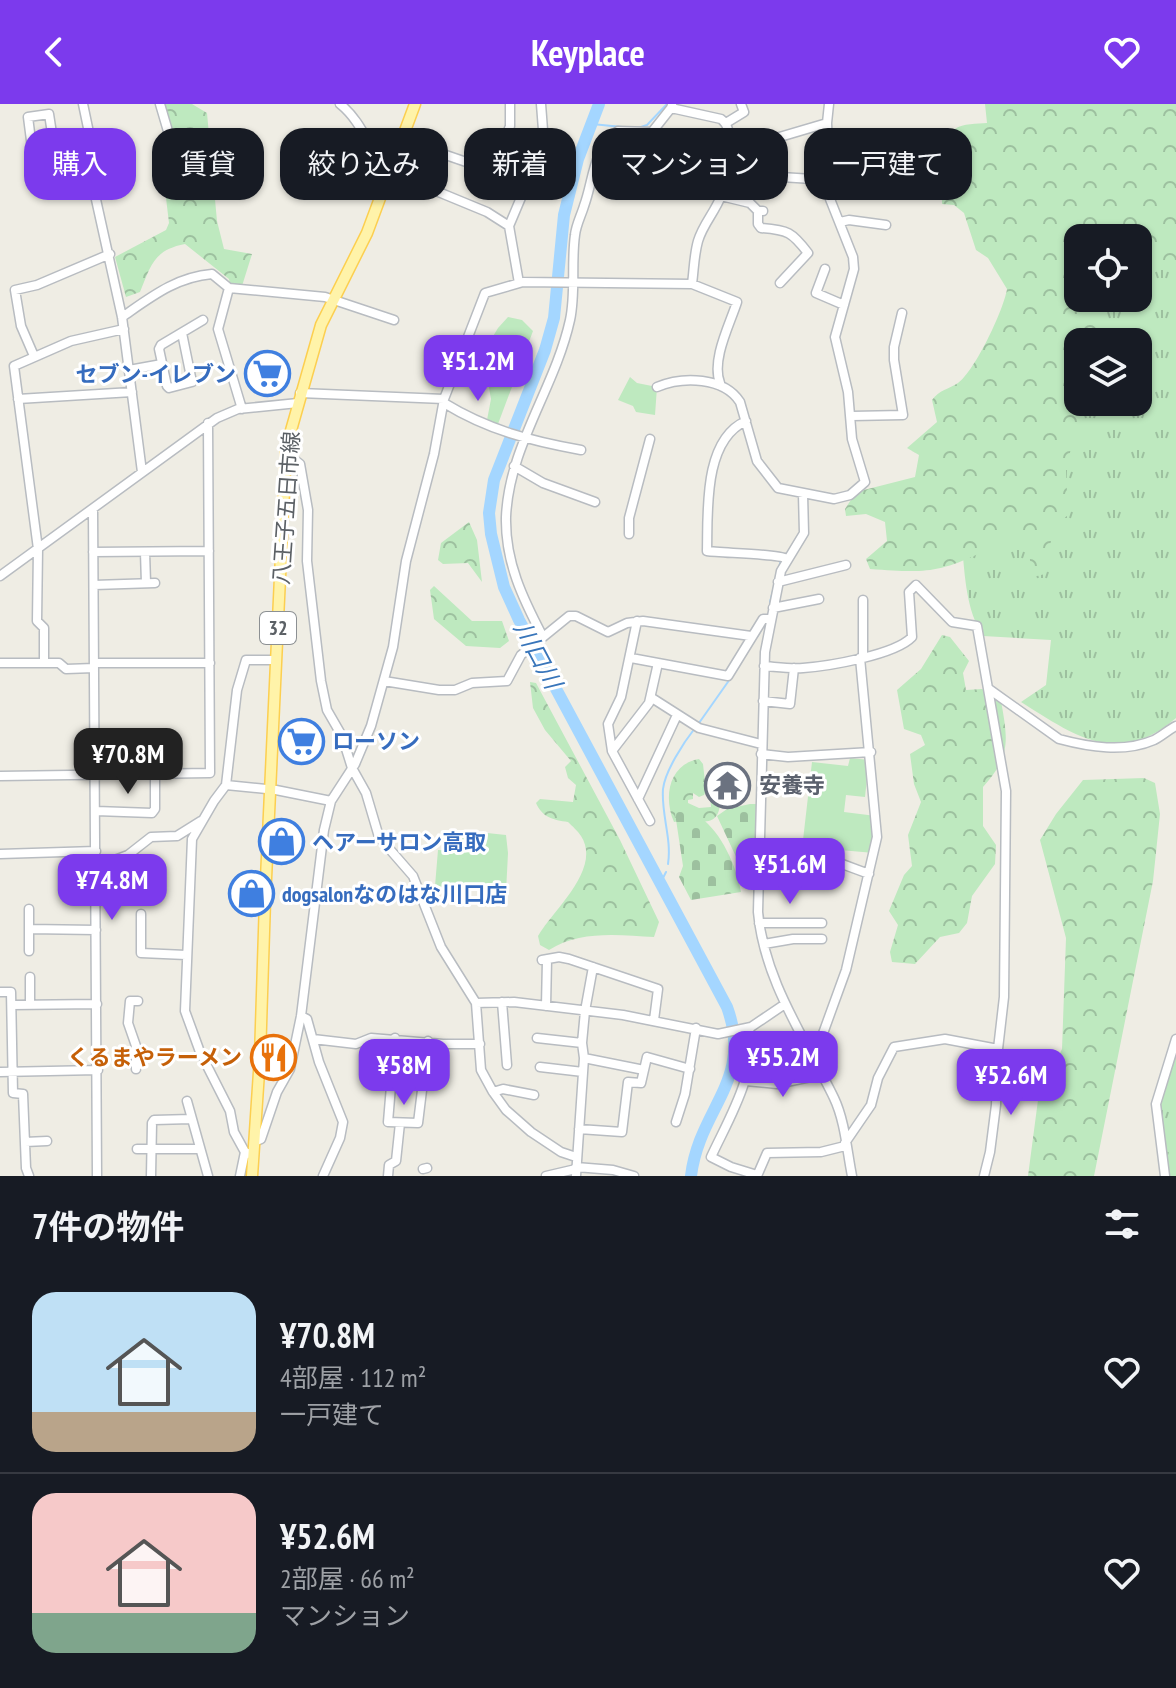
<!DOCTYPE html>
<html lang="ja">
<meta charset="utf-8">
<style>
:root{--surface:#171b24;--page:#20242c;--text:#f1f3f6;--muted:#9ea1a6;--line:#363941;--accent:#7c3aed}
body{margin:0;font-family:"PT Sans Narrow","Noto Sans JP",sans-serif;background:var(--page);color:var(--text);height:100vh;display:flex;flex-direction:column;font-size:30px;white-space:nowrap}
*{box-sizing:border-box;margin:0}
p{font-size:26px;color:var(--muted)}
.icon{flex:none;width:44px;height:44px;fill:none;stroke:currentColor;stroke-width:2;stroke-linecap:round;stroke-linejoin:round}
.map{position:relative;height:1072px;overflow:hidden}
.drawer{display:flex;flex-direction:column;background:var(--surface);flex:1}
.drawer>*{flex:none}
.banner{position:absolute;left:24px;top:24px;width:1128px;height:72px;display:flex;gap:16px}
.tools{position:absolute;left:1064px;top:120px;display:grid;gap:16px}
.tools a{display:grid;place-items:center;width:88px;height:88px;border-radius:16px;background:var(--surface);box-shadow:0 2px 6px #0004;font-size:40px}
.price{position:absolute;translate:-50% -68px;padding:0 18px;border-radius:16px;background:var(--accent);color:#fff;font-size:26px;line-height:52px;filter:drop-shadow(0 2px 4px #0008)}
.price::after{content:'';position:absolute;left:50%;top:48px;width:24px;height:18px;margin-left:-12px;background:inherit;clip-path:polygon(0 0,100% 0,50% 100%)}
.price.active{background:#222;color:#fff}
ul{padding:0;list-style:none}
li{display:flex;align-items:center;gap:24px;height:200px;padding:0 32px}
li+li{border-top:2px solid var(--line)}
li span{display:grid;place-items:center;flex:none;width:224px;height:160px;border-radius:24px;color:#555}
li>.icon{margin-inline-start:auto}
span .icon{width:96px;height:96px;fill:#fffc;stroke-width:1}
li b{font-size:34px}
h2{display:flex;justify-content:space-between;align-items:center;height:96px;padding:0 32px;font-size:34px}
.tag{padding:0 28px;border-radius:24px;background:var(--surface);box-shadow:0 2px 6px #0004;font-size:28px;line-height:72px}
.tag.active{background:var(--accent);color:#fff}
header{display:flex;justify-content:space-between;align-items:center;height:104px;padding:0 32px;background:var(--accent);color:#fff;font-size:36px;font-weight:600}
.map>svg:first-child{display:block}
.grass{fill:url(#grass-tufts)}
.forest{fill:url(#forest-crowns)}
.cemetery{fill:url(#cemetery-stones)}
.park{fill:#bee9bf}
.lines{fill:none;stroke-linecap:round;stroke-linejoin:round}
.stream{stroke:#a4d6ff;stroke-width:2}
.river{stroke:#a4d6ff;stroke-width:12}
.minor-casing{stroke:#b8bcc1;stroke-width:11}
.major-casing{stroke:#fccf50;stroke-width:13}
.minor{stroke:#fff;stroke-width:8}
.major{stroke:#fff3a9;stroke-width:10}
.labels{text-anchor:middle;dominant-baseline:central;stroke-width:6;stroke-linejoin:round;paint-order:stroke}
.shield{fill:#fff;stroke:#8c9093;stroke-width:2}
.shield-label{font-size:20px;font-weight:bold;fill:#5b6065}
.shop-label{font-size:22px;font-weight:bold;fill:#366cbe;stroke:#fff;text-anchor:start}
.street-label{font-size:22px;fill:#5b6065;stroke:#fff}
.worship-label{font-size:22px;font-weight:bold;fill:#5b616d;stroke:#fff;text-anchor:start}
.food-label{font-size:22px;font-weight:bold;fill:#c56008;stroke:#fff;text-anchor:end}
.water-label{font-size:24px;font-style:italic;fill:#3875ba;stroke:#fff}
</style>
<header><svg class="icon" aria-label="back" viewBox="0 0 24 24"><path d="M15 5l-7 7 7 7"/></svg>Keyplace<svg class="icon" aria-label="heart" viewBox="0 0 24 24"><path d="M12 20l-8-8c-3-5 5-10 8-4 3-6 11-1 8 4z"/></svg></header>
<div class="map">
<svg width="1176" height="1072" viewBox="0 0 1176 1072">
<defs>
<pattern id="grass-tufts" width="24" height="20" patternUnits="userSpaceOnUse" patternTransform="scale(2)"><rect width="24" height="20" fill="#bee9bf"/><path d="M3 7l-1-3M5 7V3M7 7l1-3M15 17l-1-3M17 17v-4M19 17l1-3" fill="none" stroke="#9dc09f"/></pattern>
<pattern id="forest-crowns" width="20" height="18" patternUnits="userSpaceOnUse" patternTransform="scale(2)"><rect width="20" height="18" fill="#bee9bf"/><path d="M2 6a3 3 0 1 1 6 0M12 15a3 3 0 1 1 6 0" fill="none" stroke="#9dc09f"/></pattern>
<pattern id="cemetery-stones" width="16" height="16" patternUnits="userSpaceOnUse" patternTransform="scale(2)"><rect width="16" height="16" fill="#bee9bf"/><path d="M2 7V4a2 2 0 0 1 4 0v3zM10 15v-3a2 2 0 0 1 4 0v3z" fill="#9dc09f"/></pattern>
</defs>
<rect width="100%" height="100%" fill="#efede4"/>
<path class="grass" d="M1056 104 1176 141V614C1118 664 1075 632 1021 598L1046 581 1051 536 983 532C966 506 965 472 962 442L1078 298H1138V238H1087L1082 194H1138V134H1078Z
M1176 948V1072H1166L1157 998Z"/>
<path class="forest" d="M160 0H192L207 9 217 117 224 145 252 150 242 182 230 181 229 175 185 140C154 146 151 161 140 188L126 193 115 153 166 126 169 119 166 94 170 34Z
M985 0H1176V158L1154 163 1138 152V134H1078V194H1099L1101 211 1099 238H1078V298H1086L1075 327 1066 366 1068 411C1048 427 1050 447 1045 470L1033 473 1025 427 992 437 980 444 978 450C934 471 917 468 870 465L866 455 887 437 885 418 866 410 846 412 845 405 856 388 915 373 919 351 907 344 937 318 932 296C939 286 949 285 958 279 975 267 1004 205 1007 185L988 154 976 146 964 109 954 101 942 100C942 82 939 36 955 25 963 19 977 20 987 19Z
M469 418 477 436 482 478 468 459 443 460 438 456 441 439Z
M434 482 472 517H502L509 537 500 544 466 542 434 515 430 486Z
M942 531 950 533 969 557 963 569 966 586 982 585 1001 597C1008 636 1011 652 983 683V722L996 741 995 760 972 792 967 819 959 829 940 833 915 860 892 858 890 848 898 821 889 807 904 771 912 762 908 731 921 698 914 680 910 650 925 641 921 631 904 625 897 586 921 565Z
M530 578 536 579 620 736 659 818 654 833C619 831 580 826 549 846L540 841 538 832C554 805 602 765 581 732 578 727 572 722 568 718 553 716 542 713 536 699L540 695 573 698 576 681 568 674 565 663 571 657 545 626 533 604Z
M699 655 703 660 706 687 704 691 699 693 693 689V695L688 696V699L699 704 711 703 710 691 717 689 720 692C722 730 696 713 674 718 663 693 669 660 699 655Z
M1144 674 1155 679 1160 710 1153 777 1094 1072H1028L1038 996 1062 945 1066 834 1040 736 1056 710 1083 676Z"/>
<path class="cemetery" d="M750 700H756L755 783 751 785 717 712 727 705Z
M693 703 695 715 701 714C721 728 737 763 741 788L691 796 679 773 683 762 675 709Z"/>
<path class="park" d="M508 213 522 216 533 227 498 320 487 316 491 295 483 249 498 224Z
M630 273 637 279 657 283 655 311 636 308 633 302 618 296Z
M850 654 869 656 865 693 846 691 844 708 876 712 874 749 840 746V740L803 736 812 658 848 662Z
M459 726 506 731 508 749 506 788 435 782 438 746 456 747Z"/>
<g class="lines">
<path class="stream" d="M592 20 632 24
M638 24 647 21 667 0
M770 498 781 456
M757 533 764 521
M736 567 743 555
M699 619 730 575
M668 760C672 735 661 710 663 685 665 667 684 638 695 624
M660 780 666 768"/>
<path class="river" d="M599 0 578 55 564 111 554 214 545 246 494 376 489 409 491 430 504 483 519 516 727 903C754 977 699 1004 691 1072"/>
<defs>
<path id="minor" d="M83 0 92 43 95 91 122 213 142 368
M160 0 170 34 168 47
M340 0C365 20 370 51 390 68L487 108 509 122
M510 0V22L504 38 516 60 531 71
M672 1 671 4 721 15C738 27 727 75 721 92 715 108 703 120 698 137 694 151 694 165 692 180
M726 19 744 8 741 0
M402 36 475 61
M730 43 763 38 827 19
M55 49 49 10 28 13 33 52 92 43
M828 72 919 70
M724 82 753 80 781 73 828 76
M721 92 750 99 758 107
M763 107H758V120L761 124C788 126 792 128 808 149L780 179
M840 118 849 116 886 121
M825 165 816 189 844 201
M519 179 509 122 544 39 541 0
M229 184 218 225 242 305
M122 213C151 193 176 173 212 170L229 184 325 193 394 216
M182 229 192 278 169 284 167 282 159 245 161 241 203 216
M34 252 21 222 15 186 37 181 110 150
M129 266 162 260
M657 283C683 272 724 273 740 298L757 357 778 384 834 395 850 391 865 378 852 335 848 288 835 233 854 165 853 153 830 95 827 19 829 0
M300 289 444 295
M18 295 132 288
M444 299C488 326 531 337 581 346
M852 312 903 311 894 256V243L902 209
M746 317C703 336 708 408 707 447 721 449 781 450 787 455
M285 353H291L300 360 308 406 307 457 321 577 327 606 342 632 352 664 366 689 379 733 413 772 441 843 476 899 481 966 493 988 506 1006 531 1028 561 1048 576 1053
M514 362 543 379 595 398
M803 390 804 429 781 467 765 548 758 808C764 876 805 934 834 994 845 1017 847 1047 852 1072
M93 405 97 1072
M629 430V414L650 335
M93 448 209 447
M145 448 146 479
M0 472 217 314 238 305 298 299
M778 478 846 461
M94 481 155 479
M863 496V553
M773 504 819 495
M543 533C523 495 505 458 506 413 509 342 555 284 570 216 576 188 571 160 575 131 576 121 581 112 584 102 594 75 592 46 618 27L652 28 671 4
M631 554 728 572 763 515H770
M0 559H59L66 565 94 564
M44 559V524L37 517 38 445 14 262 71 237 124 225
M94 559H210
M764 562C777 563 790 565 803 564 829 562 895 551 912 533L909 488 916 481 952 518 977 522 1006 687 1004 893 998 945 996 1001 990 1048 984 1072
M384 577 439 586H455L472 579 507 577 521 551 569 512H576L608 528 627 519 643 517 751 532
M989 585 1059 635C1089 643 1124 649 1154 636 1162 632 1168 626 1176 622
M652 594 699 624 761 640
M763 597 790 600 794 564
M612 647 608 620 621 593 637 517
M761 650 788 653 871 648
M0 672 210 669 208 319
M226 681 276 686 331 697
M638 695 677 611
M96 707 152 709 155 705V671
M650 717 612 647 649 599 658 559
M759 741C798 746 832 755 869 770
M0 750 96 747
M96 767 107 759 128 751 151 733 177 732 201 717
M758 774 806 777
M141 810V849L186 851
M759 819H822
M29 825 96 826
M764 840 793 835H822
M29 847V805
M542 856 559 853 569 855 658 885 654 916
M0 888H11L13 989 23 990 26 1064 29 1072
M502 898 507 961
M476 899 514 898 623 911 718 930 751 923 785 900
M12 901 97 900
M30 901V873
M546 902 547 856
M301 912 307 915 319 958 343 1018 340 1034 323 1072
M749 924C757 970 730 1012 711 1053L731 1063 757 1071
M395 934 388 1018 418 1019 428 937
M537 934 582 939
M313 935 356 940 371 934 443 940H480
M584 954 644 966
M813 957 846 866 877 733 860 554
M540 963 583 968
M136 965V942L128 919 130 897H138
M0 968 98 966
M746 977 777 980 820 971
M493 988 503 985 534 991
M187 997 208 1072
M676 1018 685 990 696 924
M579 1025 622 1028 628 978 641 979 647 953 690 965
M25 1038 47 1037
M254 1038 261 1035 277 988 290 965 301 912 324 726 331 697 355 660 371 622 393 543 406 457 434 350 444 295 485 189 523 178 692 180 737 198C730 220 711 256 720 279
M845 1039 871 1001 878 974 894 943 945 935 998 945
M137 1045H199
M253 1051 245 1048 234 1028 230 1007 200 948 185 907 192 735 214 697 226 681 237 586 246 556H276
M576 1063 613 1066 634 1072
M423 1065 427 1064
M151 1072 152 1019 154 1016 191 1015
M240 1072 245 1048
M388 1072 389 1061 396 1057 400 1019
M546 1072 576 1065
M576 1072 584 954 582 939 585 907 593 863
M757 1072 767 1049 821 1048 845 1042
M1165 1072 1156 1000 1176 935"/>
<path id="major" d="M252 1072 260 953 265 796 286 344 321 221 367 129 415 0"/>
</defs>
<use href="#minor" class="minor-casing"/>
<use href="#major" class="major-casing"/>
<use href="#minor" class="minor"/>
<use href="#major" class="major"/>
</g>
<defs>
<symbol id="supermarket-ring" viewBox="-11 -11 22 22"><circle r="9.5" fill="#fff" stroke="#3f7fe0" stroke-width="1.5"/><path d="M-6-5.5h2.5l.6 2H6L4.5 2H-2.5L-4.4-4H-6ZM-1.5 3.2a1.3 1.3 0 1 0 .1 0ZM3 3.2a1.3 1.3 0 1 0 .1 0Z" fill="#3f7fe0"/></symbol>
<symbol id="temple-ring" viewBox="-11 -11 22 22"><circle r="9.5" fill="#fff" stroke="#6b7280" stroke-width="1.5"/><path d="M0-6L5-2H3V0L6.5 2.5H4V6H1.5V3h-3V6H-4V2.5H-6.5L-3 0V-2H-5Z" fill="#6b7280"/></symbol>
<symbol id="shop-ring" viewBox="-11 -11 22 22"><circle r="9.5" fill="#fff" stroke="#3f7fe0" stroke-width="1.5"/><path d="M-5-2.5h2.3a2.7 3.5 0 0 1 5.4 0H5L5.5 6h-11ZM-1.5-2.5h3a1.5 2.3 0 0 0-3 0Z" fill="#3f7fe0"/></symbol>
<symbol id="restaurant-ring" viewBox="-11 -11 22 22"><circle r="9.5" fill="#fff" stroke="#e8710a" stroke-width="1.5"/><path d="M-5-6h1v4h1v-4h1v4h1v-4h1v5L-1.5 .5V6h-2V.5L-5-1ZM5-6V6H3V1.5H1.5Q1.5-4 5-6Z" fill="#e8710a"/></symbol>
</defs>
<g fill-rule="evenodd">
<use href="#supermarket-ring" x="242" y="244" width="51" height="51"/>
<use href="#supermarket-ring" x="276" y="612" width="51" height="51"/>
<use href="#temple-ring" x="702" y="656" width="51" height="51"/>
<use href="#shop-ring" x="256" y="712" width="51" height="51"/>
<use href="#shop-ring" x="226" y="764" width="51" height="51"/>
<use href="#restaurant-ring" x="248" y="928" width="51" height="51"/>
</g>
<g class="labels">
<rect class="shield" x="260" y="508" width="36" height="32" rx="6"/>
<g class="shield-label">
<text x="278" y="524">32</text>
</g>
<g class="shop-label">
<text x="236" y="270" text-anchor="end">セブン-イレブン</text>
<text x="332" y="637">ローソン</text>
<text x="312" y="738">ヘアーサロン高取</text>
<text x="282" y="790">dogsalonなのはな川口店</text>
</g>
<g class="street-label">
<text transform="translate(286 404) rotate(-86)">八王子五日市線</text>
</g>
<g class="worship-label">
<text x="759" y="681">安養寺</text>
</g>
<g class="food-label">
<text x="242" y="953">くるまやラーメン</text>
</g>
<g class="water-label">
<text transform="translate(538 551) rotate(62)">川口川</text>
</g>
</g>
</svg>
<div class="tools">
<a><svg class="icon" aria-label="locate" viewBox="0 0 24 24"><circle cx="12" cy="12" r="6"/><path d="M12 2v4M12 18v4M2 12h4M18 12h4"/></svg></a>
<a><svg class="icon" aria-label="layers" viewBox="0 0 24 24"><path d="M12 4l9 5-9 5-9-5zM3 14l9 5 9-5"/></svg></a>
</div>
<b class="price" style="left:478px;top:299px">¥51.2M</b>
<b class="price active" style="left:128px;top:692px">¥70.8M</b>
<b class="price" style="left:790px;top:802px">¥51.6M</b>
<b class="price" style="left:112px;top:818px">¥74.8M</b>
<b class="price" style="left:783px;top:995px">¥55.2M</b>
<b class="price" style="left:404px;top:1003px">¥58M</b>
<b class="price" style="left:1011px;top:1013px">¥52.6M</b>
<div class="banner">
<a class="tag active">購入</a>
<a class="tag">賃貸</a>
<a class="tag">絞り込み</a>
<a class="tag">新着</a>
<a class="tag">マンション</a>
<a class="tag">一戸建て</a>
</div>
</div>
<section class="drawer">
<h2>7件の物件<svg class="icon" aria-label="filters" viewBox="0 0 24 24"><path d="M4 7h16M4 17h16"/><circle cx="9" cy="7" r="2"/><circle cx="15" cy="17" r="2"/></svg></h2>
<ul>
<li><span style="background:linear-gradient(#bfe0f5 75%,#b9a48a 0)"><svg class="icon" aria-label="home" viewBox="0 0 24 24"><path d="M3 11l9-7 9 7M6 9v11h12V9"/></svg></span><div><b>¥70.8M</b><p>4部屋 · 112 m²</p><p>一戸建て</p></div><svg class="icon" aria-label="heart" viewBox="0 0 24 24"><path d="M12 20l-8-8c-3-5 5-10 8-4 3-6 11-1 8 4z"/></svg></li>
<li><span style="background:linear-gradient(#f6c9c9 75%,#7fa58c 0)"><svg class="icon" aria-label="home" viewBox="0 0 24 24"><path d="M3 11l9-7 9 7M6 9v11h12V9"/></svg></span><div><b>¥52.6M</b><p>2部屋 · 66 m²</p><p>マンション</p></div><svg class="icon" aria-label="heart" viewBox="0 0 24 24"><path d="M12 20l-8-8c-3-5 5-10 8-4 3-6 11-1 8 4z"/></svg></li>
</ul>
</section>
